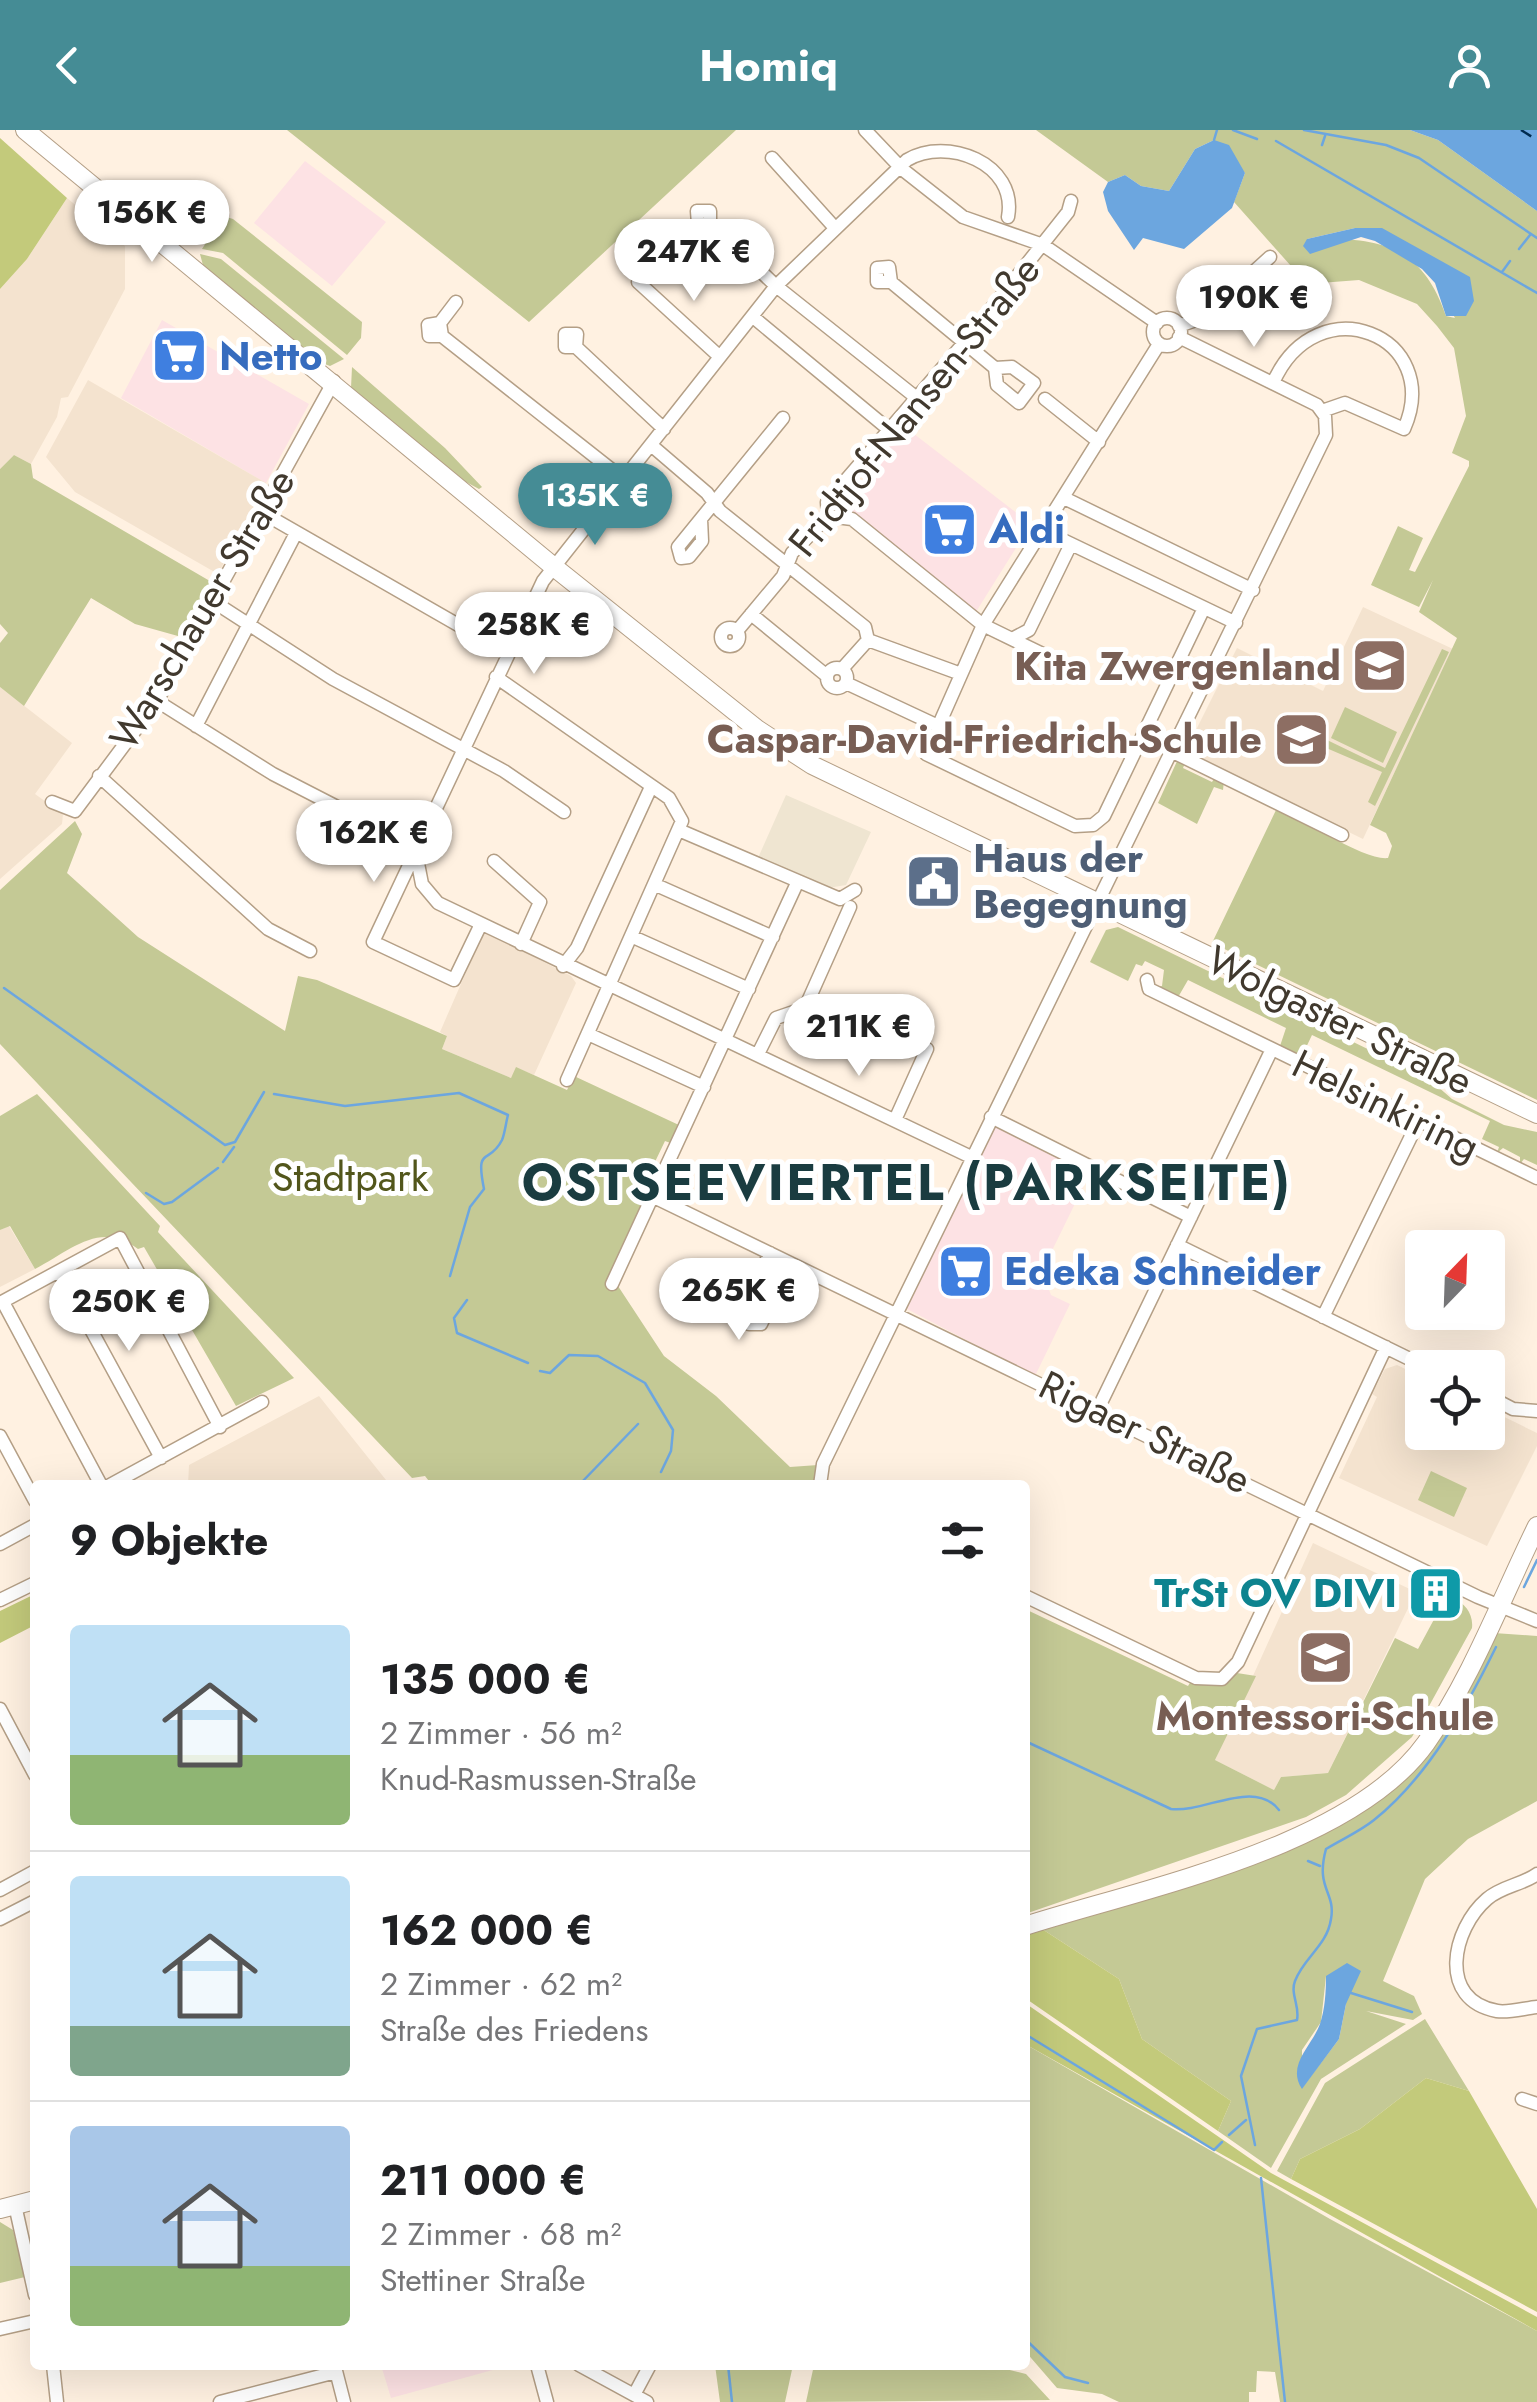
<!DOCTYPE html>
<html lang="de">
<meta charset="utf-8">
<style>
:root{--surface:#fff;--page:#f2f2f2;--text:#202124;--muted:#757577;--line:#e0e0e0;--accent:#458c95}
body{margin:0;font-family:Jost,sans-serif;background:var(--page);color:var(--text);height:100vh;display:flex;flex-direction:column;font-size:38px;white-space:nowrap}
*{box-sizing:border-box;margin:0}
p{font-size:32px;color:var(--muted)}
.icon{flex:none;width:55px;height:55px;fill:none;stroke:currentColor;stroke-width:2;stroke-linecap:round;stroke-linejoin:round}
.map{position:relative;flex:1;overflow:hidden}
.panel{position:absolute;left:30px;top:1350px;width:1000px;height:890px;display:flex;flex-direction:column;background:var(--surface);border-radius:10px;box-shadow:0 10px 40px #0002}
.panel>*{flex:none}
.needle{width:65px;rotate:23deg}
.fabs{position:absolute;left:1405px;top:1100px;display:grid;gap:20px}
.fabs a{display:grid;place-items:center;width:100px;height:100px;border-radius:10px;background:var(--surface);box-shadow:0 10px 40px #0002;font-size:50px}
.price{position:absolute;translate:-50% -85px;padding:0 22px;border-radius:35px;background:#fff;color:#222;font-size:32px;line-height:65px;filter:drop-shadow(0 2px 5px #0008)}
.price::after{content:'';position:absolute;left:50%;top:60px;width:30px;height:22px;margin-left:-15px;background:inherit;clip-path:polygon(0 0,100% 0,50% 100%)}
.price.on{background:var(--accent);color:#fff}
ul{padding:0;list-style:none}
li{display:flex;align-items:center;gap:30px;height:250px;padding:0 40px}
li+li{border-top:2px solid var(--line)}
li span{display:grid;place-items:center;flex:none;width:280px;height:200px;border-radius:10px;color:#555}
li>.icon{margin-inline-start:auto}
span .icon{width:120px;height:120px;fill:#fffc;stroke-width:1}
li b{font-size:42px}
h2{display:flex;justify-content:space-between;align-items:center;height:120px;padding:0 40px;font-size:42px}
header{display:flex;justify-content:space-between;align-items:center;height:130px;padding:0 40px;background:var(--accent);color:#fff;font-size:45px;font-weight:700}
.map>svg:first-child{display:block}
.commercial{fill:#fde2e4}
.industrial{fill:#efe5d1}
.built{fill:#f4e3cf}
.green{fill:#c4c995;fill-rule:evenodd}
.forest{fill:#c3ca7b}
.water{fill:#6ca6df}
.lines{fill:none;stroke-linecap:round;stroke-linejoin:round}
.stream{stroke:#6ca6df;stroke-width:2.5}
.ferry{stroke:#002b4f;stroke-width:2.5;stroke-dasharray:12 10;stroke-linecap:butt}
.minor-casing{stroke:#b49f86;stroke-width:15}
.major-casing{stroke:#b49f86;stroke-width:20}
.minor{stroke:#fff;stroke-width:12}
.major{stroke:#fff;stroke-width:18}
.labels{text-anchor:middle;dominant-baseline:central;stroke-width:10;stroke-linejoin:round;paint-order:stroke}
.shop-label{font-size:40px;font-weight:bold;fill:#366cbe;stroke:#fff;text-anchor:start}
.street-label{font-size:40px;fill:#41392e;stroke:#fff}
.education-label{font-size:40px;font-weight:bold;fill:#785e54;stroke:#fff;text-anchor:end}
.service-label{font-size:40px;font-weight:bold;fill:#4e5e75;stroke:#fff;text-anchor:start}
.park-label{font-size:40px;fill:#52561b;stroke:#fff}
.culture-label{font-size:40px;font-weight:bold;fill:#0d838f;stroke:#fff;text-anchor:end}
.district-label{font-size:50px;font-weight:bold;letter-spacing:2.5px;fill:#1a3c40;stroke:#fff}
</style>
<header><svg class="icon" aria-label="back" viewBox="0 0 24 24"><path d="M15 5l-7 7 7 7"/></svg>Homiq<svg class="icon" aria-label="person" viewBox="0 0 24 24"><circle cx="12" cy="8" r="4"/><path d="M4 21q1-7 8-7t8 7"/></svg></header>
<div class="map">
<svg width="1537" height="2272" viewBox="0 0 1537 2272">
<rect width="100%" height="100%" fill="#fff1e1"/>
<path class="commercial" d="M305 31 386 92 332 156 254 93Z
M162 190 309 274 266 353 121 268Z
M905 297 1031 394 974 485 840 378Z
M995 996 1091 1041 1042 1141 1051 1165 1070 1174 1035 1246 907 1179Z
M381 2235H511L391 2268Z"/>
<path class="industrial" d="M786 665 871 702 846 755 828 758 758 728Z"/>
<path class="built" d="M67 68 125 116V159L68 267 61 268 57 287 31 334 14 325 0 339V159L27 129Z
M88 250 266 353 218 444 75 362 46 327Z
M1363 477 1453 519 1363 709 1185 622 1237 518 1323 561Z
M0 557 72 613 35 664 63 684 62 694 0 749Z
M484 801 571 846 576 853 534 945 517 938 511 948 442 919 447 906 440 902Z
M9 1096 35 1139 0 1157V1100Z
M1397 1235 1422 1247V1302H1488V1279L1537 1303V1316L1487 1416 1339 1348 1377 1267 1372 1264 1385 1239Z
M319 1266 390 1355H188L189 1335Z
M1313 1413 1416 1462 1328 1643 1281 1647 1274 1660 1215 1630Z"/>
<path class="green" d="M287 0H736L529 192Z
M1036 0H1410L1438 10 1537 81V970L1212 813 1277 678C1303 690 1365 731 1388 728L1392 716 1386 703 1370 695 1457 508 1419 482 1433 450 1419 477 1371 455 1398 396 1423 408 1409 440 1415 442 1469 336V331L1452 323 1466 286 1454 218 1437 196 1417 174 1359 150 1307 154 1234 72 1245 43 1214 10 1195 19 1169 61 1141 56 1125 45 1108 52ZM1355 98C1418 99 1428 140 1455 188L1446 186C1421 113 1377 107 1307 109Z
M223 86 233 89 362 192 361 208 347 225 223 123 202 119Z
M200 124 221 129 344 229 330 236 317 231 204 139Z
M352 237 445 318 482 357 479 359 455 346 351 258Z
M14 325 31 334 33 348 215 454 185 508 135 494 91 468 24 576 0 557V513L8 503 0 494V339Z
M1442 519 1449 522 1375 676 1368 672 1382 642 1324 617 1327 610 1385 638Z
M1345 577 1397 602 1383 633 1331 608Z
M1178 629 1185 633 1183 638 1212 652 1215 647 1224 651 1223 660 1214 657 1197 694 1158 673Z
M75 691 82 704 67 743 138 807 285 901 298 846 317 850 447 906 442 919 511 948 516 937 567 960 574 946 681 996 673 1014 665 1011 653 1036 660 1041 616 1153 664 1226 716 1266 790 1337 818 1335 815 1355H432L425 1346 412 1348 0 914V760Z
M1118 797 1429 949 1452 969 1504 995 1537 1002V1035L1524 1029 1520 1034V1027L1503 1018 1497 1023 1499 1017 1482 1009 1490 991 1312 905 1302 926 1280 916 1286 898 1188 850 1177 869 1156 857 1162 856 1164 840 1145 831 1142 836 1136 834 1128 851 1090 832 1106 800Z
M37 964 160 1096 158 1102 294 1248 236 1276 144 1117 138 1119C100 1090 71 1120 35 1139L10 1096 0 1100V986Z
M1431 1341 1467 1358 1454 1387 1418 1370Z
M1420 1451C1441 1462 1475 1470 1472 1498L1412 1607 1346 1665 1306 1687 1025 1784V1479L1188 1556 1191 1551 1211 1556 1237 1543 1256 1546 1215 1630 1274 1660 1281 1647 1328 1643 1395 1508 1418 1519 1438 1482 1413 1469Z
M1494 1503 1537 1506V1671L1468 1709 1425 1749 1383 1851 1414 1866 1422 1884 1413 1890 1366 1881 1406 1894 1321 1949 1271 2038 1218 2001 1231 1971 1142 1909 1119 1849 1039 1797 1322 1703C1423 1653 1447 1600 1494 1503ZM1326 1846 1346 1874 1339 1909 1302 1958V1920L1321 1892Z
M1425 1889 1469 1961 1426 1948 1360 1999 1300 2029 1291 2049 1277 2041 1325 1953Z
M1025 1914 1330 2089 1537 2201V2272H1280L1275 2242 1257 2241 1256 2262H1249V2272H1119L1102 2264 1057 2258 1025 2221Z
M0 2092 13 2100 25 2147 0 2153Z
M715 2235H793L785 2272H720Z
M814 2235H989L1026 2244 1050 2270 806 2272Z"/>
<path class="forest" d="M0 8 67 68 27 129 0 159Z
M35 1464V1495L0 1513V1481Z
M1039 1797 1119 1849 1142 1909 1231 1971 1218 2001 1025 1868V1802Z
M1025 1873 1271 2043 1537 2187V2201L1025 1914Z
M1426 1948 1469 1961 1537 2079V2182L1291 2049 1300 2029 1360 1999Z"/>
<path class="water" d="M1410 0H1537V81L1438 10Z
M1214 10 1229 15 1245 43 1232 78 1184 119 1143 108 1134 120 1108 81 1103 62 1108 52 1125 45 1141 56 1169 61 1195 19Z
M1355 98H1382L1470 147 1474 171 1466 186H1446L1435 153 1422 139 1375 111 1361 107 1310 124 1303 116 1307 109Z
M1347 1833 1361 1841 1346 1874 1339 1909 1302 1959C1286 1935 1312 1916 1320 1894 1325 1879 1326 1862 1326 1846Z"/>
<g class="lines">
<path class="stream" d="M1233 0 1257 9
M1304 0 1386 15 1419 28 1537 108
M1214 10 1217 0
M1276 11 1537 163
M1322 15 1325 6
M1519 119 1530 105
M1502 142 1510 131
M4 858 225 1015 235 1012 264 962
M274 964 345 976 459 963 508 985C506 992 505 1003 502 1010 489 1036 475 1014 484 1059L470 1077 450 1146
M223 1032 234 1017
M146 1063 164 1074 172 1072 218 1038
M467 1170 454 1188 457 1203 528 1233
M540 1241 550 1243 569 1225 598 1226 645 1253 673 1300 671 1321 661 1342
M662 1352 664 1355
M579 1355 638 1294
M1524 1457 1537 1430
M1025 1611 1171 1679C1205 1683 1254 1648 1279 1680
M1308 1731 1320 1736
M1351 1863 1412 1882
M1025 1904 1214 2020 1222 2012
M1229 2005 1246 1990
M1255 2015 1241 1946 1257 1899 1297 1890C1300 1876 1290 1864 1295 1851 1304 1827 1327 1816 1331 1789 1336 1762 1315 1759 1326 1719 1342 1709 1359 1702 1374 1690 1428 1647 1466 1578 1496 1517
M1261 2048 1285 2272
M1025 2209 1065 2247 1088 2253
M728 2235 732 2272"/>
<path class="ferry" d="M1521 0 1537 10"/>
<defs>
<path id="minor" d="M865 0 902 39 963 87 1043 115 1157 193
M772 28 835 98
M710 93 698 94 697 81H710V93L776 156 918 269
M638 152 720 227
M891 152H877V138L889 137 891 152 995 238 997 255 1019 273 1034 253 1012 237 995 238
M753 187 887 298
M1153 202a14 14 0 1 1 28 0a14 14 0 1 1-28 0Z
M440 193 456 172
M1179 196 1204 187 1270 127
M442 206H429L428 195 440 193 442 206 622 348
M1159 214 983 495 926 624 1075 696 1093 695 1104 686 1204 478
M576 217H565V204H577L576 217 664 299
M1273 253C1317 153 1445 206 1404 299L1345 273 1322 281
M1045 269 1099 312
M651 315 707 363 720 381 865 497 868 510 961 544
M1064 368 1253 460
M263 383 507 523
M828 386 827 372 964 213 1068 82 1071 71
M828 386 852 389 983 495 1059 532
M701 389 702 411 689 427 681 428 678 417 783 288
M1044 401 1236 493
M214 472 333 549 504 641 564 682
M751 484 827 546
M721 507a9 9 0 1 1 18 0a9 9 0 1 1-18 0Z
M737 501 783 446 792 423 828 386
M1012 509 1029 500 1071 414
M827 548a10 10 0 1 1 20 0a10 10 0 1 1-20 0Z
M842 539 868 510
M496 547 669 668 682 691 567 950
M846 553 938 596
M157 571 273 644 415 717
M196 596 296 403
M1171 621 1342 705
M99 646 268 799 310 821
M52 672 75 681 157 571 334 251
M681 701 840 769 855 760
M415 718 422 754 438 773 971 1027
M494 731 540 772 521 814
M656 755 773 807
M481 794 454 850 373 812 543 451 776 156 907 30C946 6 1018 33 1008 87
M633 807 749 859
M563 836 577 818 651 657
M1147 850 1149 859 1537 1048
M588 904 704 957
M758 924 776 888 805 878 850 777
M991 987 1191 1087
M895 990 927 919
M654 1067 1478 1467 1537 1491
M1177 1115 1428 1238
M770 1123 740 1186 749 1194H761L790 1133
M59 1141 161 1328
M612 1154 798 751
M3 1172 101 1355
M0 1173 120 1108 220 1297
M1323 1187 1419 990
M1488 1266 1513 1279 1537 1281
M1098 1279 1272 919
M0 1306 35 1371
M110 1355 262 1272
M820 1355 823 1334 1326 305 1325 286 1317 275 1179 207
M0 1414 35 1395
M1025 1466 1196 1548 1222 1549 1238 1532 1386 1217
M0 1470 35 1453
M0 1579 35 1645
M1537 1744C1522 1755 1502 1756 1487 1769 1452 1799 1437 1870 1497 1881 1509 1883 1525 1878 1537 1877
M0 1760 35 1741
M0 1789 35 1771
M1522 1969 1537 1974
M15 2075 35 2165
M0 2199 35 2191
M53 2235 57 2272
M537 2235 547 2272
M579 2235 647 2272
M335 2237 344 2272
M634 2265 650 2235
M220 2272 336 2242"/>
<path id="major" d="M25 0 554 437 757 599 812 635 1537 984
M1025 1796C1144 1758 1352 1717 1426 1613 1472 1548 1502 1467 1537 1396
M0 2079 35 2070"/>
</defs>
<use href="#minor" class="minor-casing"/>
<use href="#major" class="major-casing"/>
<use href="#minor" class="minor"/>
<use href="#major" class="major"/>
</g>
<defs>
<symbol id="supermarket-square" viewBox="-11 -11 22 22"><rect x="-9" y="-9" width="18" height="18" rx="4" fill="#3f7fe0" stroke="#fff"/><path d="M-6-5.5h2.5l.6 2H6L4.5 2H-2.5L-4.4-4H-6ZM-1.5 3.2a1.3 1.3 0 1 0 .1 0ZM3 3.2a1.3 1.3 0 1 0 .1 0Z" fill="#fff"/></symbol>
<symbol id="school-square" viewBox="-11 -11 22 22"><rect x="-9" y="-9" width="18" height="18" rx="4" fill="#8d6e63" stroke="#fff"/><path d="M0-5L7-2L0 1L-7-2ZM-4 1L0 2.5L4 1V4Q0 6-4 4Z" fill="#fff"/></symbol>
<symbol id="civic-square" viewBox="-11 -11 22 22"><rect x="-9" y="-9" width="18" height="18" rx="4" fill="#5c6f8a" stroke="#fff"/><path d="M-.6-6.5H3V-4.5H.6V-3L4-1V1h2V6H-6V1h2V-1L-.6-3ZM-1.2 2.5V6h2.4V2.5Z" fill="#fff"/></symbol>
<symbol id="building-square" viewBox="-11 -11 22 22"><rect x="-9" y="-9" width="18" height="18" rx="4" fill="#0f9aa8" stroke="#fff"/><path d="M-4-6H4V6H1V3H-1V6H-4ZM-2.5-4.3h1.7v1.8h-1.7ZM.8-4.3h1.7v1.8H.8ZM-2.5-1h1.7V.8h-1.7ZM.8-1h1.7V.8H.8Z" fill="#fff"/></symbol>
</defs>
<g fill-rule="evenodd">
<use href="#supermarket-square" x="148" y="194" width="63" height="63"/>
<use href="#supermarket-square" x="918" y="368" width="63" height="63"/>
<use href="#school-square" x="1348" y="504" width="63" height="63"/>
<use href="#school-square" x="1270" y="578" width="63" height="63"/>
<use href="#civic-square" x="902" y="720" width="63" height="63"/>
<use href="#supermarket-square" x="934" y="1110" width="63" height="63"/>
<use href="#building-square" x="1404" y="1432" width="63" height="63"/>
<use href="#school-square" x="1294" y="1496" width="63" height="63"/>
</g>
<g class="labels">
<g class="shop-label">
<text x="219" y="226">Netto</text>
<text x="989" y="399">Aldi</text>
<text x="1004" y="1141">Edeka Schneider</text>
</g>
<g class="street-label">
<text transform="translate(914 276) rotate(-51)">Fridtjof-Nansen-Straße</text>
<text transform="translate(202 479) rotate(-59)">Warschauer Straße</text>
<text transform="translate(1340 890) rotate(26)">Wolgaster Straße</text>
<text transform="translate(1386 975) rotate(26)">Helsinkiring</text>
<text transform="translate(1145 1302) rotate(26)">Rigaer Straße</text>
</g>
<g class="education-label">
<text x="1341" y="536">Kita Zwergenland</text>
<text x="1262" y="609">Caspar-David-Friedrich-Schule</text>
<text x="1325" y="1586" text-anchor="middle">Montessori-Schule</text>
</g>
<g class="service-label">
<text x="973" y="728">Haus der<tspan x="973" dy="46">Begegnung</tspan></text>
</g>
<g class="park-label">
<text x="350" y="1047">Stadtpark</text>
</g>
<g class="culture-label">
<text x="1397" y="1463">TrSt OV DIVI</text>
</g>
<g class="district-label">
<text x="907" y="1052">OSTSEEVIERTEL (PARKSEITE)</text>
</g>
</g>
</svg>
<div class="fabs">
<a><svg class="needle" viewBox="-14 -14 28 28"><path d="M0-13l5 13h-10z" fill="#e53935"/><path d="M0 13l5-13h-10z" fill="#757577"/></svg></a>
<a><svg class="icon" aria-label="locate" viewBox="0 0 24 24"><circle cx="12" cy="12" r="6"/><path d="M12 2v4M12 18v4M2 12h4M18 12h4"/></svg></a>
</div>
<b class="price" style="left:152px;top:135px">156K €</b>
<b class="price" style="left:694px;top:174px">247K €</b>
<b class="price" style="left:1254px;top:220px">190K €</b>
<b class="price on" style="left:595px;top:418px">135K €</b>
<b class="price" style="left:534px;top:547px">258K €</b>
<b class="price" style="left:374px;top:755px">162K €</b>
<b class="price" style="left:859px;top:949px">211K €</b>
<b class="price" style="left:739px;top:1213px">265K €</b>
<b class="price" style="left:129px;top:1224px">250K €</b>
<section class="panel">
<h2>9 Objekte<svg class="icon" aria-label="filters" viewBox="0 0 24 24"><path d="M4 7h16M4 17h16"/><circle cx="9" cy="7" r="2"/><circle cx="15" cy="17" r="2"/></svg></h2>
<ul>
<li><span style="background:linear-gradient(#bfe0f5 65%,#8fb573 0)"><svg class="icon" aria-label="home" viewBox="0 0 24 24"><path d="M3 11l9-7 9 7M6 9v11h12V9"/></svg></span><div><b>135 000 €</b><p>2 Zimmer · 56 m²</p><p>Knud-Rasmussen-Straße</p></div></li>
<li><span style="background:linear-gradient(#bfe0f5 75%,#7fa58c 0)"><svg class="icon" aria-label="home" viewBox="0 0 24 24"><path d="M3 11l9-7 9 7M6 9v11h12V9"/></svg></span><div><b>162 000 €</b><p>2 Zimmer · 62 m²</p><p>Straße des Friedens</p></div></li>
<li><span style="background:linear-gradient(#a9c7e8 70%,#8fb573 0)"><svg class="icon" aria-label="home" viewBox="0 0 24 24"><path d="M3 11l9-7 9 7M6 9v11h12V9"/></svg></span><div><b>211 000 €</b><p>2 Zimmer · 68 m²</p><p>Stettiner Straße</p></div></li>
</ul>
</section>
</div>
